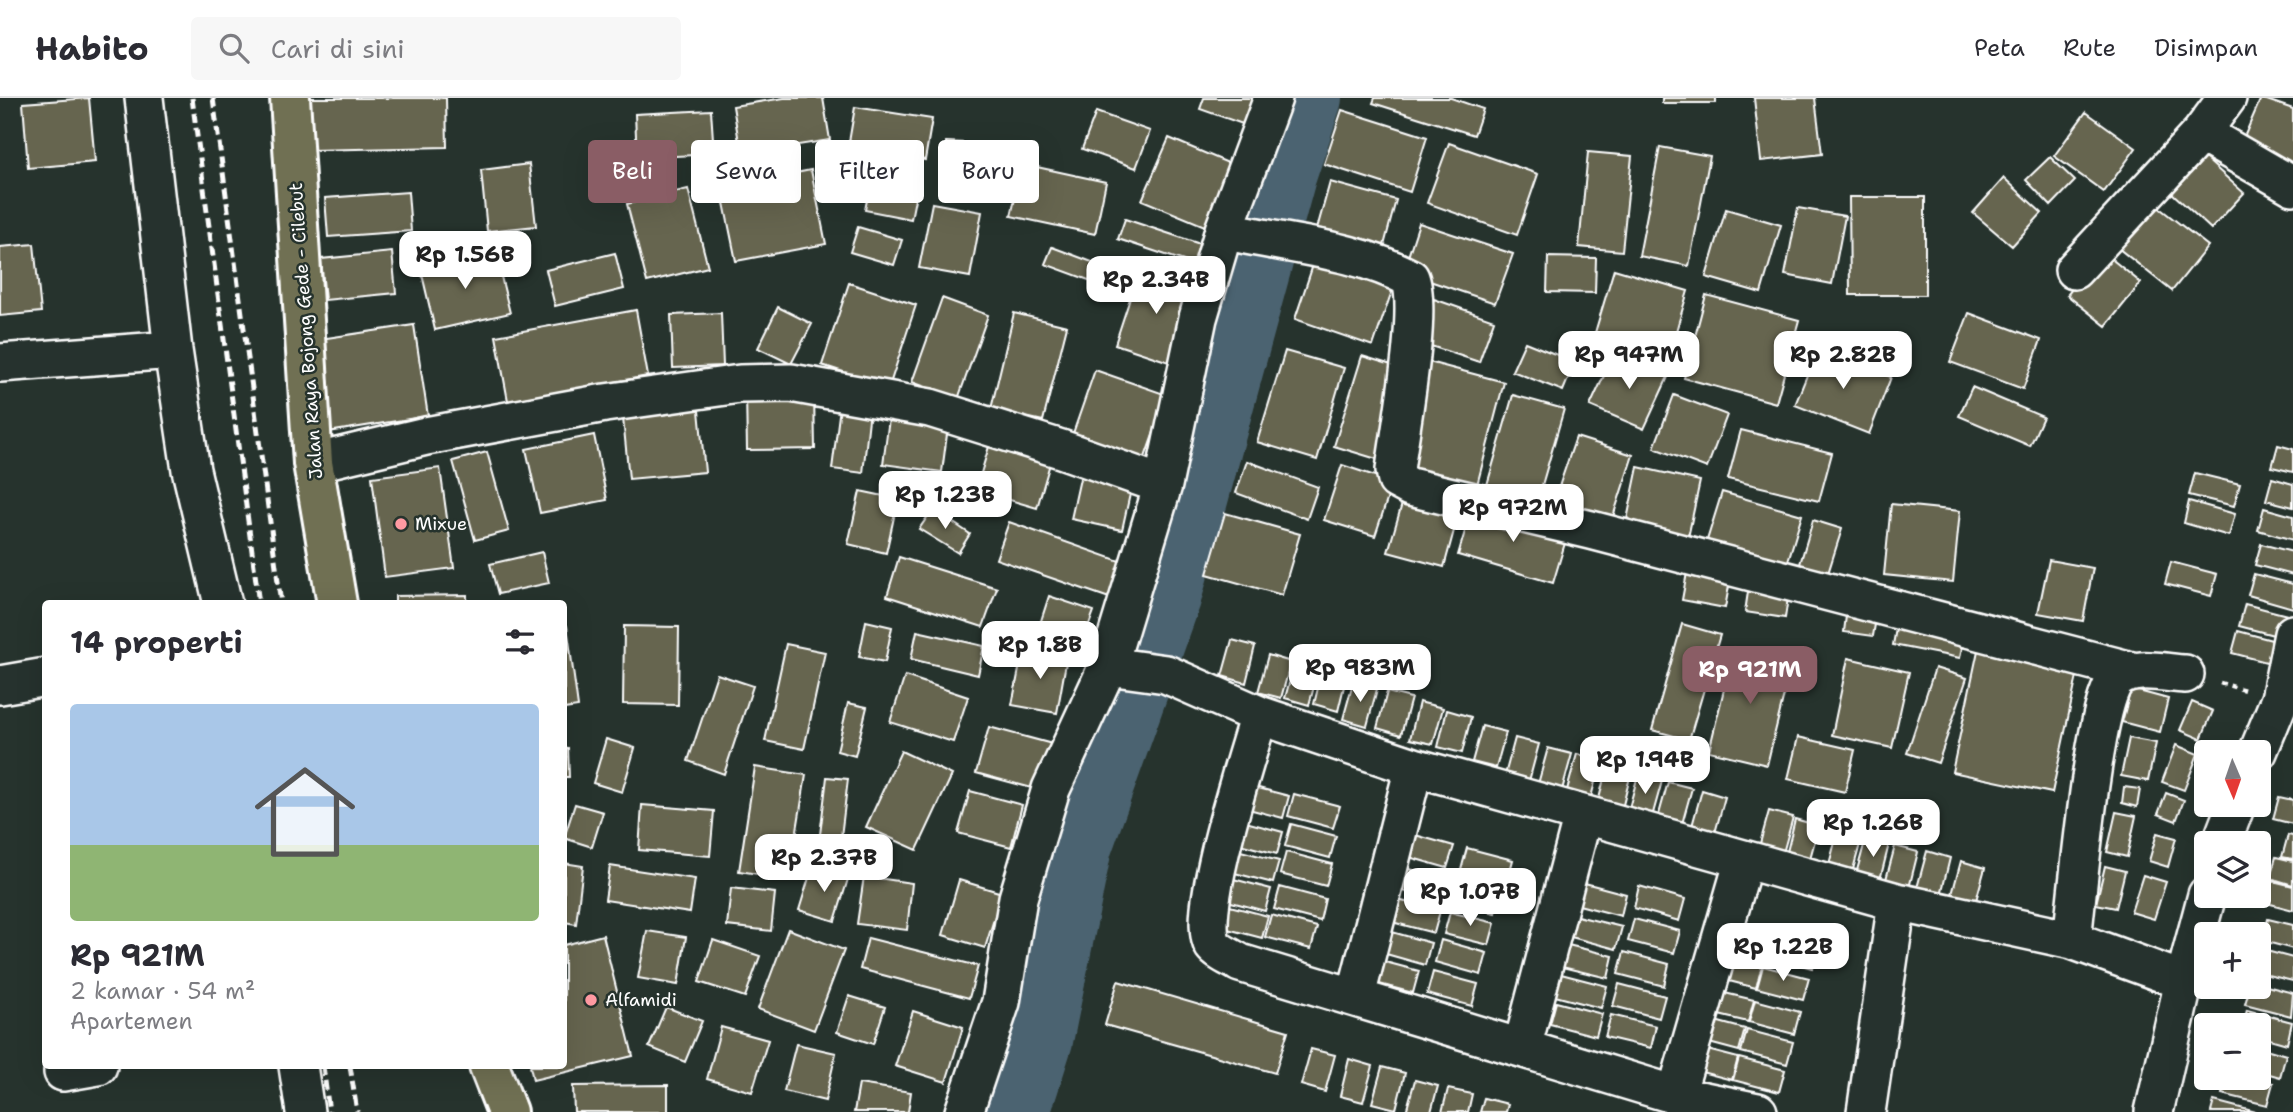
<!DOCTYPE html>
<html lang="id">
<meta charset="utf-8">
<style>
:root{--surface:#fff;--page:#f7f7f7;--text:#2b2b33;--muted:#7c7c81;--line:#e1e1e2;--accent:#8a5d65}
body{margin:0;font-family:"Shantell Sans",sans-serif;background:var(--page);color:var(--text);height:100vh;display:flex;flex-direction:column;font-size:26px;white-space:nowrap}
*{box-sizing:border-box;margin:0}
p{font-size:23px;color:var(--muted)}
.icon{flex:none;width:38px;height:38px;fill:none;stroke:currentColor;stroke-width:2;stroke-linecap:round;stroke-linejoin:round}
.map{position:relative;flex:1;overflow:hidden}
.drawer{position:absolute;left:42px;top:502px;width:525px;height:469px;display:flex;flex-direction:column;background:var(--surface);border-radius:7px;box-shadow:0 7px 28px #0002}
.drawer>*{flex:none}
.top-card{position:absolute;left:588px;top:42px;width:665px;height:63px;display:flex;gap:14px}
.needle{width:46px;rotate:178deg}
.controls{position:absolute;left:2194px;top:642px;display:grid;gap:14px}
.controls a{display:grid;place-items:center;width:77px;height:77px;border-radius:7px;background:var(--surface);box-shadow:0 7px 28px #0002;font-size:35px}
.price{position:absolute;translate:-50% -60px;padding:0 16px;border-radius:14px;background:#fff;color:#222;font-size:23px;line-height:46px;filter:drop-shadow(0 2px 4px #0008)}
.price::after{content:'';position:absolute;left:50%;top:42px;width:21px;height:16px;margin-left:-10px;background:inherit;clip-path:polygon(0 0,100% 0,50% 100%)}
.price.on{background:var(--accent);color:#fff}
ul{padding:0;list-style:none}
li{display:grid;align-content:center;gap:14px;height:371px;padding:0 28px}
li+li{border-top:2px solid var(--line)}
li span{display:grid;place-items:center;height:217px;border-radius:7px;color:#555}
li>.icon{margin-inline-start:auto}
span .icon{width:126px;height:126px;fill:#fffc;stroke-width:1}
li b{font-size:30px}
h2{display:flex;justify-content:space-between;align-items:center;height:84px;padding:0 28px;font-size:30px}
.tag{padding:0 24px;border-radius:7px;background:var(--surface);box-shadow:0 7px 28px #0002;font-size:24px;line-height:63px}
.tag.on{background:var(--accent);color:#fff}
header{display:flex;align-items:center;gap:42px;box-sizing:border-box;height:98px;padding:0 35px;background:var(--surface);border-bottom:2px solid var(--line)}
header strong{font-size:33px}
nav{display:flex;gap:38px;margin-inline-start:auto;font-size:24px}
.search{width:490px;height:63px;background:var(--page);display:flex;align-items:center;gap:18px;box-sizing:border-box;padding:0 24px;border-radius:7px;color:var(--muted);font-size:26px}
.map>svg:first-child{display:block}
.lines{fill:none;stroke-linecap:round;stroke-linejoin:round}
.river{stroke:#4c6471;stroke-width:66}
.building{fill:#666550;stroke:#fff;stroke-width:2}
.minor-casing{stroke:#fff;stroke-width:42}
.major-casing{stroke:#fff;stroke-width:44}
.path{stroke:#fff;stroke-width:4.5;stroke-dasharray:5 5;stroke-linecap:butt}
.minor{stroke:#26332d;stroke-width:37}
.major{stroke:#706f52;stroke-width:38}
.rail{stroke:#fff;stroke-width:5;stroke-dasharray:10 5;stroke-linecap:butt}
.poi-dot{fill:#ff9aa2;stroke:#26332d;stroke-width:2.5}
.labels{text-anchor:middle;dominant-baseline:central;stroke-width:5;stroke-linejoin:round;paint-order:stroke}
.street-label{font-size:18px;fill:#fff;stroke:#26332d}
.poi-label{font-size:18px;fill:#fff;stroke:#26332d;text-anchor:start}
</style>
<header>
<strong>Habito</strong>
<div class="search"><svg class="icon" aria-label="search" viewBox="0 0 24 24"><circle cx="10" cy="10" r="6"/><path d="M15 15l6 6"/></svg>Cari di sini</div>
<nav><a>Peta</a><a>Rute</a><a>Disimpan</a></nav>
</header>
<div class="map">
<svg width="2293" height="1014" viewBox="0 0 2293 1014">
<rect width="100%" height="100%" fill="#26332d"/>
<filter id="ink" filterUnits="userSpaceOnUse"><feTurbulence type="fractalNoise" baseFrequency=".0143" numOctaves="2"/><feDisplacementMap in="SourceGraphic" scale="14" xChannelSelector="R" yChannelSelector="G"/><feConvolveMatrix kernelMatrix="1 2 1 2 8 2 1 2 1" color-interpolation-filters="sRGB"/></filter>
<g filter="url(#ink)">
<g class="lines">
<path class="river" d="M1017 1014 1040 942 1079 749 1168 500 1283 78 1309 0"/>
</g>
<path class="building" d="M89 0 95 64 28 70 23 5Z
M309 0H446L447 49 311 52Z
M784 0H823L830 42 741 56 733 8Z
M1204 0H1250L1259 3 1251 29 1200 11Z
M1375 0H1451L1483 11 1474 37 1373 5Z
M1662 0H1716V5H1662Z
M1754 0H1815L1822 56 1761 63Z
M2261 0 2293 11V76L2238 53Z
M855 9 932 21 925 62 848 50Z
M711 12 714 56 637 60 635 16Z
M1342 12 1427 39 1410 94 1324 66Z
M1096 14 1150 33 1136 70 1082 51Z
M2086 14 2136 50 2104 94 2054 58Z
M1169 40 1233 67 1207 129 1142 102Z
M946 44 1001 47 999 79 944 76Z
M1449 45 1538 76 1517 137 1427 105Z
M1660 49 1710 58 1689 168 1639 158Z
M1588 54 1632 58 1622 153 1579 149Z
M2050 59 2075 83 2051 108 2026 82Z
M2205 60 2244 95 2211 131 2172 95Z
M529 66 536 128 487 133 481 72Z
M1023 66 1106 84 1095 136 1011 118Z
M811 72 826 146 736 163 721 90Z
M873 72 919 81 911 121 865 112Z
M2004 80 2042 115 2012 148 1973 115Z
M1330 84 1396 102 1380 163 1313 145Z
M688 91 708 169 647 184 627 106Z
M408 94 411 133 328 139 325 100Z
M1849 99H1925V197H1850Z
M932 105 982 114 970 179 919 170Z
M2153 105 2208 148 2172 193 2118 150Z
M1798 110 1845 118 1832 186 1785 177Z
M1726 111 1781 127 1761 195 1706 179Z
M1125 121 1209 149 1202 169 1118 141Z
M1419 125 1513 156 1495 205 1403 174Z
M858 129 902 142 894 167 850 154Z
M34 146 41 214 0 218V149Z
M1052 149 1111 171 1105 188 1045 166Z
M392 154 396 195 325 202 321 161Z
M495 154 510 215 435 232 421 172Z
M2103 154 2141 185 2106 228 2067 197Z
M615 155 624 191 555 208 546 172Z
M1548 159 1596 160 1595 195 1547 194Z
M1315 161 1394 187 1373 248 1295 221Z
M1140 170 1197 189 1172 265 1115 246Z
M1614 171 1688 193 1668 260 1594 238Z
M849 185 916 207 889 289 822 267Z
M1706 197 1799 222 1776 305 1684 280Z
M942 200 988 217 958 301 912 284Z
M1434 201 1494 222 1479 264 1419 244Z
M778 209 812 226 791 266 758 250Z
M636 212 648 278 508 303 496 238Z
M721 215 723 268 673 270 671 217Z
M1014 215 1067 228 1043 323 991 311Z
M1969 215 2041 242 2023 291 1950 264Z
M414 227 428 318 328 334 313 242Z
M1525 244 1575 264 1563 293 1512 273Z
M1818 250 1891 279 1869 336 1795 307Z
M1285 253 1344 270 1317 362 1257 344Z
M1614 256 1668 279 1644 331 1590 308Z
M1362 258 1408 272 1380 362 1334 348Z
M1425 263 1504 284 1477 387 1398 366Z
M1095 272 1167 297 1142 368 1070 344Z
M1972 289 2043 319 2030 348 1959 318Z
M746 293H814L815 351 747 352Z
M1513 297 1564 311 1538 401 1487 387Z
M1674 297 1727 317 1707 370 1654 350Z
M698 302 705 374 629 381 622 310Z
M840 309 870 312 863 375 832 371Z
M890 313 949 321 942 374 883 366Z
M1741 332 1832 355 1819 403 1728 381Z
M594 337 607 402 540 415 526 351Z
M1576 339 1633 357 1610 428 1552 409Z
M990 345 1051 362 1037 410 976 392Z
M2278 347 2293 351V374L2272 369Z
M487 354 509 433 475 442 453 363Z
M1247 363 1318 389 1307 421 1236 395Z
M1342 367 1393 384 1375 438 1324 422Z
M1638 369 1700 383 1686 449 1624 436Z
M440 370 454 470 385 479 372 379Z
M2195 375 2240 386 2234 408 2189 397Z
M1081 376 1132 387 1122 432 1071 421Z
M2272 380 2293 386V409L2266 402Z
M1406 392 1461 407 1444 469 1388 454Z
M860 393 898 401 886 455 848 446Z
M1722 394 1802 417 1784 476 1704 452Z
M2189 403 2235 416 2229 438 2184 425Z
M1473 406 1568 435 1553 485 1458 457Z
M1891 406 1960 413 1953 484 1884 477Z
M2264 410 2293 418V442L2258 432Z
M933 411 970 436 958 455 919 431Z
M1225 415 1300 436 1282 497 1207 476Z
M1813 422 1842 431 1825 485 1797 476Z
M1009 424 1131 467 1118 503 996 461Z
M2261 446 2293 454V477L2255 467Z
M542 454 549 485 498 496 490 466Z
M899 459 997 490 983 529 887 498Z
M2049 462 2093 470 2083 523 2038 515Z
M2171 464 2217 476 2211 498 2165 486Z
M1688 469 1731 477 1725 510 1682 502Z
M2254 476 2293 486V510L2248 497Z
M1749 487 1789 493 1785 520 1745 514Z
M467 497V506H395V498Z
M1049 498 1094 513 1083 543 1039 529Z
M2245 506 2291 518 2285 540 2239 528Z
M1847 510 1877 515 1873 538 1844 534Z
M866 523 892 529 885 564 859 559Z
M1897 525 1964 538 1960 560 1893 547Z
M1682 526 1720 537 1689 642 1652 632Z
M567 528 578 609 564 611V529Z
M624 528 679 529 678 607 623 606Z
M917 533 984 548 978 577 911 561Z
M2238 533 2283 545 2278 567 2232 555Z
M1232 542 1255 548 1246 585 1222 578Z
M1980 543 2080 564 2052 695 1952 674Z
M786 546 825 554 804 651 765 643Z
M1734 550 1792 564 1767 667 1709 653Z
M1023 551 1067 559 1057 615 1012 607Z
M1268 557 1291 564 1281 600 1258 594Z
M1848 560 1909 574 1892 650 1832 637Z
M1295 564 1319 570 1309 607 1285 600Z
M1323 570 1347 576 1338 613 1314 606Z
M1935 570 1967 580 1938 665 1907 655Z
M717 576 753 588 724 676 688 663Z
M905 578 968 599 953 644 890 624Z
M1353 585 1377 591 1367 628 1343 621Z
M2131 591 2168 601 2160 634 2122 624Z
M1387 594 1411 600 1401 637 1377 630Z
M1419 604 1443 610 1433 646 1410 641Z
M2192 604 2213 613 2201 641 2180 632Z
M848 605 867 609 855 658 837 653Z
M1447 612 1471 619 1462 655 1438 649Z
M1482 628 1506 634 1496 670 1472 664Z
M989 629 1056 647 1043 693 976 675Z
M1798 639 1855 652 1845 694 1788 681Z
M1515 640 1539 646 1529 683 1505 677Z
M2129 640 2156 645 2148 683 2121 678Z
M606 641 635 650 622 694 593 685Z
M2176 647 2198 656 2184 692 2162 684Z
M564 650H568L569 679H564Z
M1548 650 1572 656 1562 692 1538 686Z
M901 653 952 677 917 752 866 729Z
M1577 656 1601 662 1591 699 1567 692Z
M1607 668 1631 675 1622 711 1598 705Z
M755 669 806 677 789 781 739 773Z
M1638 677 1662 683 1652 719 1628 714Z
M827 679 848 681 840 747 819 745Z
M1668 684 1692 690 1682 726 1658 720Z
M1243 686 1289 698 1283 720 1237 708Z
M2124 689 2140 691 2137 709 2122 705Z
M1702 692 1725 699 1715 735 1692 728Z
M970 693 1022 707 1011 749 958 735Z
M2166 695 2184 702 2176 723 2158 716Z
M1294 696 1340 708 1333 730 1288 718Z
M2279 699 2293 702V726L2273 721Z
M575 706 603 714 592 749 564 740Z
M642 707 714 713 710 758 639 752Z
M1769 713 1793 719 1783 755 1759 749Z
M2116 714 2136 718 2127 759 2107 754Z
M1795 721 1819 728 1809 764 1786 758Z
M1238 722 1283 734 1277 756 1232 744Z
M1291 726 1336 738 1330 760 1285 748Z
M1838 733 1862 739 1852 775 1828 770Z
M1408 735 1454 748 1447 770 1402 757Z
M2157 735 2176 740 2168 769 2149 763Z
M2288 737 2293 738V761L2282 759Z
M1866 740 1889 746 1880 782 1856 776Z
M1895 748 1918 754 1909 790 1885 785Z
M1467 750 1513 762 1507 784 1461 772Z
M1233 751 1279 763 1273 785 1227 773Z
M1927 753 1950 760 1941 797 1917 790Z
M1286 754 1332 766 1326 788 1280 776Z
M2276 759 2293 763V787L2270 780Z
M1961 763 1985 770 1975 806 1951 800Z
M564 765 583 768 576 826 564 824Z
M610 768 695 781 690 815 605 802Z
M1398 768 1443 780 1437 802 1392 790Z
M2105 768 2125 773 2116 810 2096 806Z
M812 770 848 781 835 823 799 812Z
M2143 777 2166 784 2154 821 2131 814Z
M864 778 912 785 907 832 857 826Z
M1226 779 1271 791 1265 813 1220 801Z
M1455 781 1501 793 1495 815 1449 803Z
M959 782 1002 795 985 850 943 837Z
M2269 782 2293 788V812L2263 804Z
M1581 784 1626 796 1621 818 1575 806Z
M1639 788 1685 801 1679 823 1634 810Z
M1280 789 1325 801 1320 823 1274 811Z
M731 790 775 795 771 833 727 828Z
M1394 801 1440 813 1434 835 1388 823Z
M1222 806 1268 818 1262 840 1216 828Z
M1450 814 1495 825 1489 847 1444 836Z
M1271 817 1317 829 1311 851 1265 839Z
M1577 818 1622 829 1616 851 1571 839Z
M1634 821 1680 833 1674 855 1628 843Z
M2268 821 2293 827V851L2263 843Z
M1725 824 1771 836 1765 858 1719 846Z
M788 831 844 852 814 932 758 911Z
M1385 832 1431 845 1425 867 1379 854Z
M647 833 686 839 678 887 638 880Z
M1772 836 1817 848 1812 870 1766 858Z
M603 837 633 958 533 982 530 968H564V847Z
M868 840 978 868 969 900 860 871Z
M713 842 760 858 745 899 699 884Z
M1441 842 1487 855 1481 877 1435 864Z
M1568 847 1613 858 1608 880 1562 869Z
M2259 851 2293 860V883L2259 875Z
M1624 854 1669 866 1664 888 1618 876Z
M1716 856 1762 868 1756 890 1710 878Z
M1374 861 1419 873 1413 895 1368 883Z
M1763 868 1809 880 1803 902 1757 890Z
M1433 874 1478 886 1472 908 1427 896Z
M1561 876 1607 888 1601 910 1555 898Z
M1118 883 1288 933 1275 975 1105 927Z
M1619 886 1665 898 1659 920 1613 908Z
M2259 886 2293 895 2291 918 2245 906 2250 889H2259Z
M1708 891 1754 902 1748 924 1702 913Z
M849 898 885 909 873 946 837 934Z
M1755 902 1800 914 1794 936 1749 924Z
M1556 904 1602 916 1596 938 1550 926Z
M666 909 702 923 685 964 649 949Z
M2247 912 2292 924 2287 946 2259 938V928H2243Z
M913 913 963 929 946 984 895 968Z
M1611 917 1656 928 1651 950 1605 939Z
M1700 919 1745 931 1739 953 1694 941Z
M721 929 768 942 752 994 707 981Z
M1747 932 1793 944 1787 966 1741 954Z
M796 946 836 955 825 1003 784 993Z
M1692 948 1738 960 1732 982 1686 970Z
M2259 949 2286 957 2280 979 2259 973Z
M1311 951 1335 957 1325 994 1301 987Z
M1739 960 1785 972 1779 994 1733 982Z
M1349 961 1373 968 1363 1004 1340 998Z
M1382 969 1405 975 1396 1011 1372 1005Z
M2226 980H2252L2273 985 2267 1007 2222 996Z
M1415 982 1438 988 1431 1014H1406Z
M859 986 911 994 908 1014H854Z
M668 987V1014H574L573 988Z
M1448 991 1472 996 1468 1014H1442Z
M1484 1000 1508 1006 1506 1014H1480Z
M2214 1003 2256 1014H2211Z"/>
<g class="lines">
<defs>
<path id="minor" d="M144 0 173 252 191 372 223 506
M2201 35 2227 0
M1224 132C1285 147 1354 150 1410 180 1423 212 1400 332 1395 372L1397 382 1410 389 1591 432 2132 573
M2074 172 2201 35 2293 88
M0 265 173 252
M313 365 426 338 605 305 740 286 791 285 930 310 1061 351 1163 387
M1108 568 1166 576 1259 617 1414 669 1897 804 2072 842 2184 883 2154 1014
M0 587 46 579
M1259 617C1248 655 1194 819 1213 847 1218 854 1232 860 1240 865L1676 997 1758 1014
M2258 654 2280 601 2293 536
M2221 746 2236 707
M2072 842C2077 802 2094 599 2117 581 2134 567 2164 575 2185 576
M2184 883 2207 797
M1356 898 1414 669
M1522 950 1583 717
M298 968 305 1014
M63 974 98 968
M1676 997 1744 762
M964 1014 1001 904 1018 800 1051 691 1108 568 1163 387 1198 220 1224 132 1273 0
M1866 1014 1897 804"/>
<path id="major" d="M290 0 313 365 337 506
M489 968 507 1014"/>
</defs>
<use href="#minor" class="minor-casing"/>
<use href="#major" class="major-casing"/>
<path class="path" d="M2220 585 2245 592"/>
<use href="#minor" class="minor"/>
<use href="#major" class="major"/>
<path class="rail" d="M192 0 259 506
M213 0 281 506
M323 968 329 1014
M350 968 357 1014"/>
</g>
</g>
<g class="poi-dot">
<circle cx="401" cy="426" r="7"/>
<circle cx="591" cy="902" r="7"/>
</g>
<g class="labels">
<g class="street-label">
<text transform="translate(306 233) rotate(-94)">Jalan Raya Bojong Gede - Cilebut</text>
</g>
<g class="poi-label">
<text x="415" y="426">Mixue</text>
<text x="605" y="902">Alfamidi</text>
</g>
</g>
</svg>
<div class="controls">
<a><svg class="needle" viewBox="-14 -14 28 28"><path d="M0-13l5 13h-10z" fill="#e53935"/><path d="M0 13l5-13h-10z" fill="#7c7c81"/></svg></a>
<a><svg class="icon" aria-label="layers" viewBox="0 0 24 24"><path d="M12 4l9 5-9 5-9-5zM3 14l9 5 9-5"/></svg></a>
<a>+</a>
<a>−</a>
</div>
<b class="price" style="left:465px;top:193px">Rp 1.56B</b>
<b class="price" style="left:1156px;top:218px">Rp 2.34B</b>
<b class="price" style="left:1629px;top:293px">Rp 947M</b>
<b class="price" style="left:1843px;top:293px">Rp 2.82B</b>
<b class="price" style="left:945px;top:433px">Rp 1.23B</b>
<b class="price" style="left:1513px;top:446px">Rp 972M</b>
<b class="price" style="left:1040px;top:583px">Rp 1.8B</b>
<b class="price" style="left:1360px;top:606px">Rp 983M</b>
<b class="price on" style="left:1750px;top:608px">Rp 921M</b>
<b class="price" style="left:1645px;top:698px">Rp 1.94B</b>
<b class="price" style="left:1873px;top:761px">Rp 1.26B</b>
<b class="price" style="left:824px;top:796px">Rp 2.37B</b>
<b class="price" style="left:1470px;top:830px">Rp 1.07B</b>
<b class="price" style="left:1783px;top:885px">Rp 1.22B</b>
<div class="top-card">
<a class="tag on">Beli</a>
<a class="tag">Sewa</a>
<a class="tag">Filter</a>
<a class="tag">Baru</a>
</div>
<section class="drawer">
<h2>14 properti<svg class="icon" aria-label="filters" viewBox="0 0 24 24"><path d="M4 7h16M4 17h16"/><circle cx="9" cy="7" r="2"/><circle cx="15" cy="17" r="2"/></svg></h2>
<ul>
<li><span style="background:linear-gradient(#a9c7e8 65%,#8fb573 0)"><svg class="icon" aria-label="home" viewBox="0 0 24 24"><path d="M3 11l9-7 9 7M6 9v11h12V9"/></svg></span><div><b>Rp 921M</b><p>2 kamar · 54 m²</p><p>Apartemen</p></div></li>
</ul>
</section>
</div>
